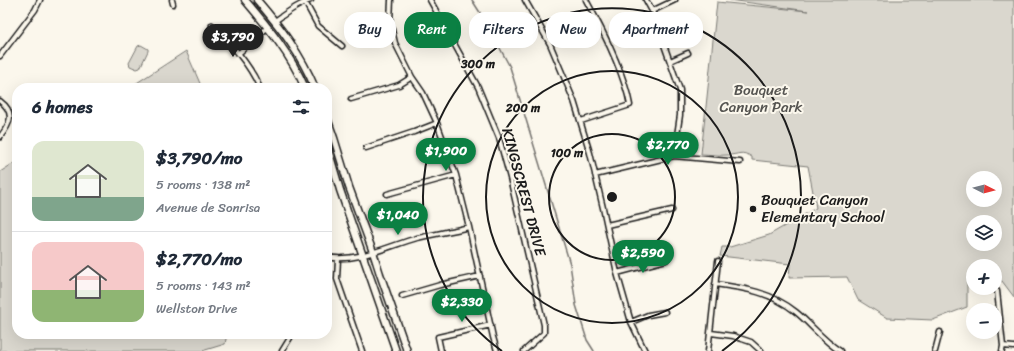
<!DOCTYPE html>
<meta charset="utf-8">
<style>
:root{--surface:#fff;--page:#f6f6f7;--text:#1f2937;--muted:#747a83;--line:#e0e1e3;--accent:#0b8043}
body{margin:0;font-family:Sriracha,sans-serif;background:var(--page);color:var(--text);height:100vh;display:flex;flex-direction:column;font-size:15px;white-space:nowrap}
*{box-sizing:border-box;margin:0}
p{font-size:13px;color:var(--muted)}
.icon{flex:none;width:22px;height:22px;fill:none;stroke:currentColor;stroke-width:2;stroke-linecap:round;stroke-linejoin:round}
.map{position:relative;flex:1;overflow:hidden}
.panel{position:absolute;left:12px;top:83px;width:320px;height:256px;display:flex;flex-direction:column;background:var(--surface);border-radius:16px;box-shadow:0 4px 16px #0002}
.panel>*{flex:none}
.guide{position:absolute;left:344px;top:12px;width:380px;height:36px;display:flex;gap:8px}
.needle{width:26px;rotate:96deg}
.tools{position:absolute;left:966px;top:171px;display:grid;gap:8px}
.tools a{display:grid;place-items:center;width:36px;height:36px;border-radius:50%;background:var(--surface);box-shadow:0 4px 16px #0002;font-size:20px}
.price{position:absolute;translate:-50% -34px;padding:0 9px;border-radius:14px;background:var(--accent);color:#fff;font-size:13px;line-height:26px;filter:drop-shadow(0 1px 2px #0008)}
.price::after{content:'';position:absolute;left:50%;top:24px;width:12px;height:9px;margin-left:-6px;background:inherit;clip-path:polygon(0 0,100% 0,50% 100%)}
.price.active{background:#222;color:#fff}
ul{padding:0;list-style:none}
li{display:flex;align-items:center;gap:12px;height:100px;padding:0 20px}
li+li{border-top:1px solid var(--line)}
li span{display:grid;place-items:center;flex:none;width:112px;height:80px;border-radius:12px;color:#555}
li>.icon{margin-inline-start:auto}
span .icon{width:48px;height:48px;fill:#fffc;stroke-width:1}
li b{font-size:17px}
h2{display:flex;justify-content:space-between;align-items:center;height:48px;padding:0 20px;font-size:17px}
.tag{padding:0 14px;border-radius:16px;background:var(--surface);box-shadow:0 4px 16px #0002;font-size:14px;line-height:36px}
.tag.active{background:var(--accent);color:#fff}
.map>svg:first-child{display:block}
.green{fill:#dad7ce;stroke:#7b7a75;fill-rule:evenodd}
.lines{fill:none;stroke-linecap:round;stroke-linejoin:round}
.stream{stroke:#74726e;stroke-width:1.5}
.street-casing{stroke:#1c1c1c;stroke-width:7}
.primary-casing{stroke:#1c1c1c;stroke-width:9}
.street{stroke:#fbf7ec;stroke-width:4}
.primary{stroke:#fbf7ec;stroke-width:6}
.ring{fill:none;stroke:#1c1c1c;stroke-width:2}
.poi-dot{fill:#1c1c1c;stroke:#fbf7ec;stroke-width:1.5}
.labels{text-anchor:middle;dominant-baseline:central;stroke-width:4;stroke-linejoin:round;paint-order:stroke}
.park-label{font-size:15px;fill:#555451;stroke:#fbf7ec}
.street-label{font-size:15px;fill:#1c1c1c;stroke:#fbf7ec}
.poi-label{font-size:15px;fill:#1c1c1c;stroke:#fbf7ec;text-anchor:start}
.centre{fill:#1c1c1c;stroke:#fbf7ec;stroke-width:2}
.ring-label{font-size:12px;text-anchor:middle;font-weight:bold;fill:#1c1c1c;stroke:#fbf7ec;stroke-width:4;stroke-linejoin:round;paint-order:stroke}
</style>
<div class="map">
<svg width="1014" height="351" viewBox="0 0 1014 351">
<rect width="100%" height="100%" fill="#fbf7ec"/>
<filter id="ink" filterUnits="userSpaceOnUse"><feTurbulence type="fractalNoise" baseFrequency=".025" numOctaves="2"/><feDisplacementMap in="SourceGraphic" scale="8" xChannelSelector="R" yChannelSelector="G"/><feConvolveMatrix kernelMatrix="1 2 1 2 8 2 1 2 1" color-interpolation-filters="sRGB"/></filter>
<g filter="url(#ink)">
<path class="green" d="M730 0H1014V297L1002 281H995V266H973V281H967V307L933 320 887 318 858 300 847 277 789 278 790 264 720 256 722 247H730L769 235 816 208 808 166 752 160V157C741 150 739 155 728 155 719 156 710 154 701 154L717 2 808 11ZM973 178H995V200H973ZM973 222H995V244H973Z
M141 45 148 49V51L140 68 137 69 130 66 129 63 138 46Z
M186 51 202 88H129Z
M17 161V334H227L225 344 202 351H0V172Z"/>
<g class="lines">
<path class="stream" d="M472 0 486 22 510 67 570 264 576 305 587 340 594 351"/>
<defs>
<path id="street" d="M172 0 173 4
M304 0 318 26 342 46
M391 0 390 21 395 43 412 77 423 93 437 123 456 175 469 227 493 337 497 351
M430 0 478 87 499 138 510 178 544 325V333L524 351
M525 0 550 44 574 101 590 153 603 208 617 273 631 322 645 351
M646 0 652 11 680 90V115L674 156
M652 11 675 0
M275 21C286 13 298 4 311 0
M212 25C231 44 249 63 260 88
M239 53 268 27
M0 56 35 10 40 0
M670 61 688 53
M351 99 399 85 412 77
M0 101C16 113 10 124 0 137
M581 121 630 105C624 72 602 29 586 0
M366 148 414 132 437 123
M595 175 674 156 740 162
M387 194 456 175
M607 225 672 210
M327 257C356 263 389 246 417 238 435 234 452 231 469 227
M338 259 337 279 362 351
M617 273 666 260
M715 284C745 288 771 292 796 312 811 324 823 341 840 351
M997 291 1003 346 1002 351
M402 296 440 285 480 276
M631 322 648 315 665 312
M711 333 733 336 751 342 761 351
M1003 346 1014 347
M282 351 290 338V334
M441 351 438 337 491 325
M708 351 718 261
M935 351 940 332"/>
<path id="primary" d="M245 0C268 27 291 55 305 88
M257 0C281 28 301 54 315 88
M327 118 334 138 349 187 373 252 380 274 407 351
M327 146 340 190 396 351"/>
</defs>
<use href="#street" class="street-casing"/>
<use href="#primary" class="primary-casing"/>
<use href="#street" class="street"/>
<use href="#primary" class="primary"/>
</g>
</g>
<g class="ring">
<circle cx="612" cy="197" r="63"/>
<circle cx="612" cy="197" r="126"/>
<path d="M502 351A189 189 0 1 1 722 351"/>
</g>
<circle class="poi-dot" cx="753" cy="209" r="4"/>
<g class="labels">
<g class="park-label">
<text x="761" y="90">Bouquet<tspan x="761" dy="17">Canyon Park</tspan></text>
</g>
<g class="street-label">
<text transform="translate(524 192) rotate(75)">KINGSCREST DRIVE</text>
</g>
<g class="poi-label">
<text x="761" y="200">Bouquet Canyon<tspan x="761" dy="17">Elementary School</tspan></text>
</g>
</g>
<circle cx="612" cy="197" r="6" class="centre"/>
<g class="ring-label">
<text x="478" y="68">300 m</text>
<text x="523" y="112">200 m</text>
<text x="567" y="157">100 m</text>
</g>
</svg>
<div class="tools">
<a><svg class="needle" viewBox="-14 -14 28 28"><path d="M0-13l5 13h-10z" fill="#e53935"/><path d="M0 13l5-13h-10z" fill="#747a83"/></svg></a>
<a><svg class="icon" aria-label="layers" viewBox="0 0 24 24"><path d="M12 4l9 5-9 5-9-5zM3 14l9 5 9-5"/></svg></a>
<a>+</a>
<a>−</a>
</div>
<b class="price active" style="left:233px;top:58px">$3,790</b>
<b class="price" style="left:668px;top:166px">$2,770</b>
<b class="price" style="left:446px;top:172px">$1,900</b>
<b class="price" style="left:398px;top:236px">$1,040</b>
<b class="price" style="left:643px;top:274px">$2,590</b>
<b class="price" style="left:462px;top:323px">$2,330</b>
<div class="guide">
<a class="tag">Buy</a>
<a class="tag active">Rent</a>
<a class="tag">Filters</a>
<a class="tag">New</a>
<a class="tag">Apartment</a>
</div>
<section class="panel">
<h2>6 homes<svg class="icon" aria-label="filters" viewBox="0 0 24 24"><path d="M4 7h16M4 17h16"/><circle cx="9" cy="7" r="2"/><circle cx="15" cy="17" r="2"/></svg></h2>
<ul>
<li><span style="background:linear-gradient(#dfe7d0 70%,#7fa58c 0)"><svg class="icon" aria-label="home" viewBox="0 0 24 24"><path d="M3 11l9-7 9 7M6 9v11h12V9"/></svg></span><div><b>$3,790/mo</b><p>5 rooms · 138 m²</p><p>Avenue de Sonrisa</p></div></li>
<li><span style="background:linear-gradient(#f6c9c9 60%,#8fb573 0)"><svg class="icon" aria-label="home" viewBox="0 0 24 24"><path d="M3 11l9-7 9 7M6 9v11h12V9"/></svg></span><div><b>$2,770/mo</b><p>5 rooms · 143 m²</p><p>Wellston Drive</p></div></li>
</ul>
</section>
</div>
